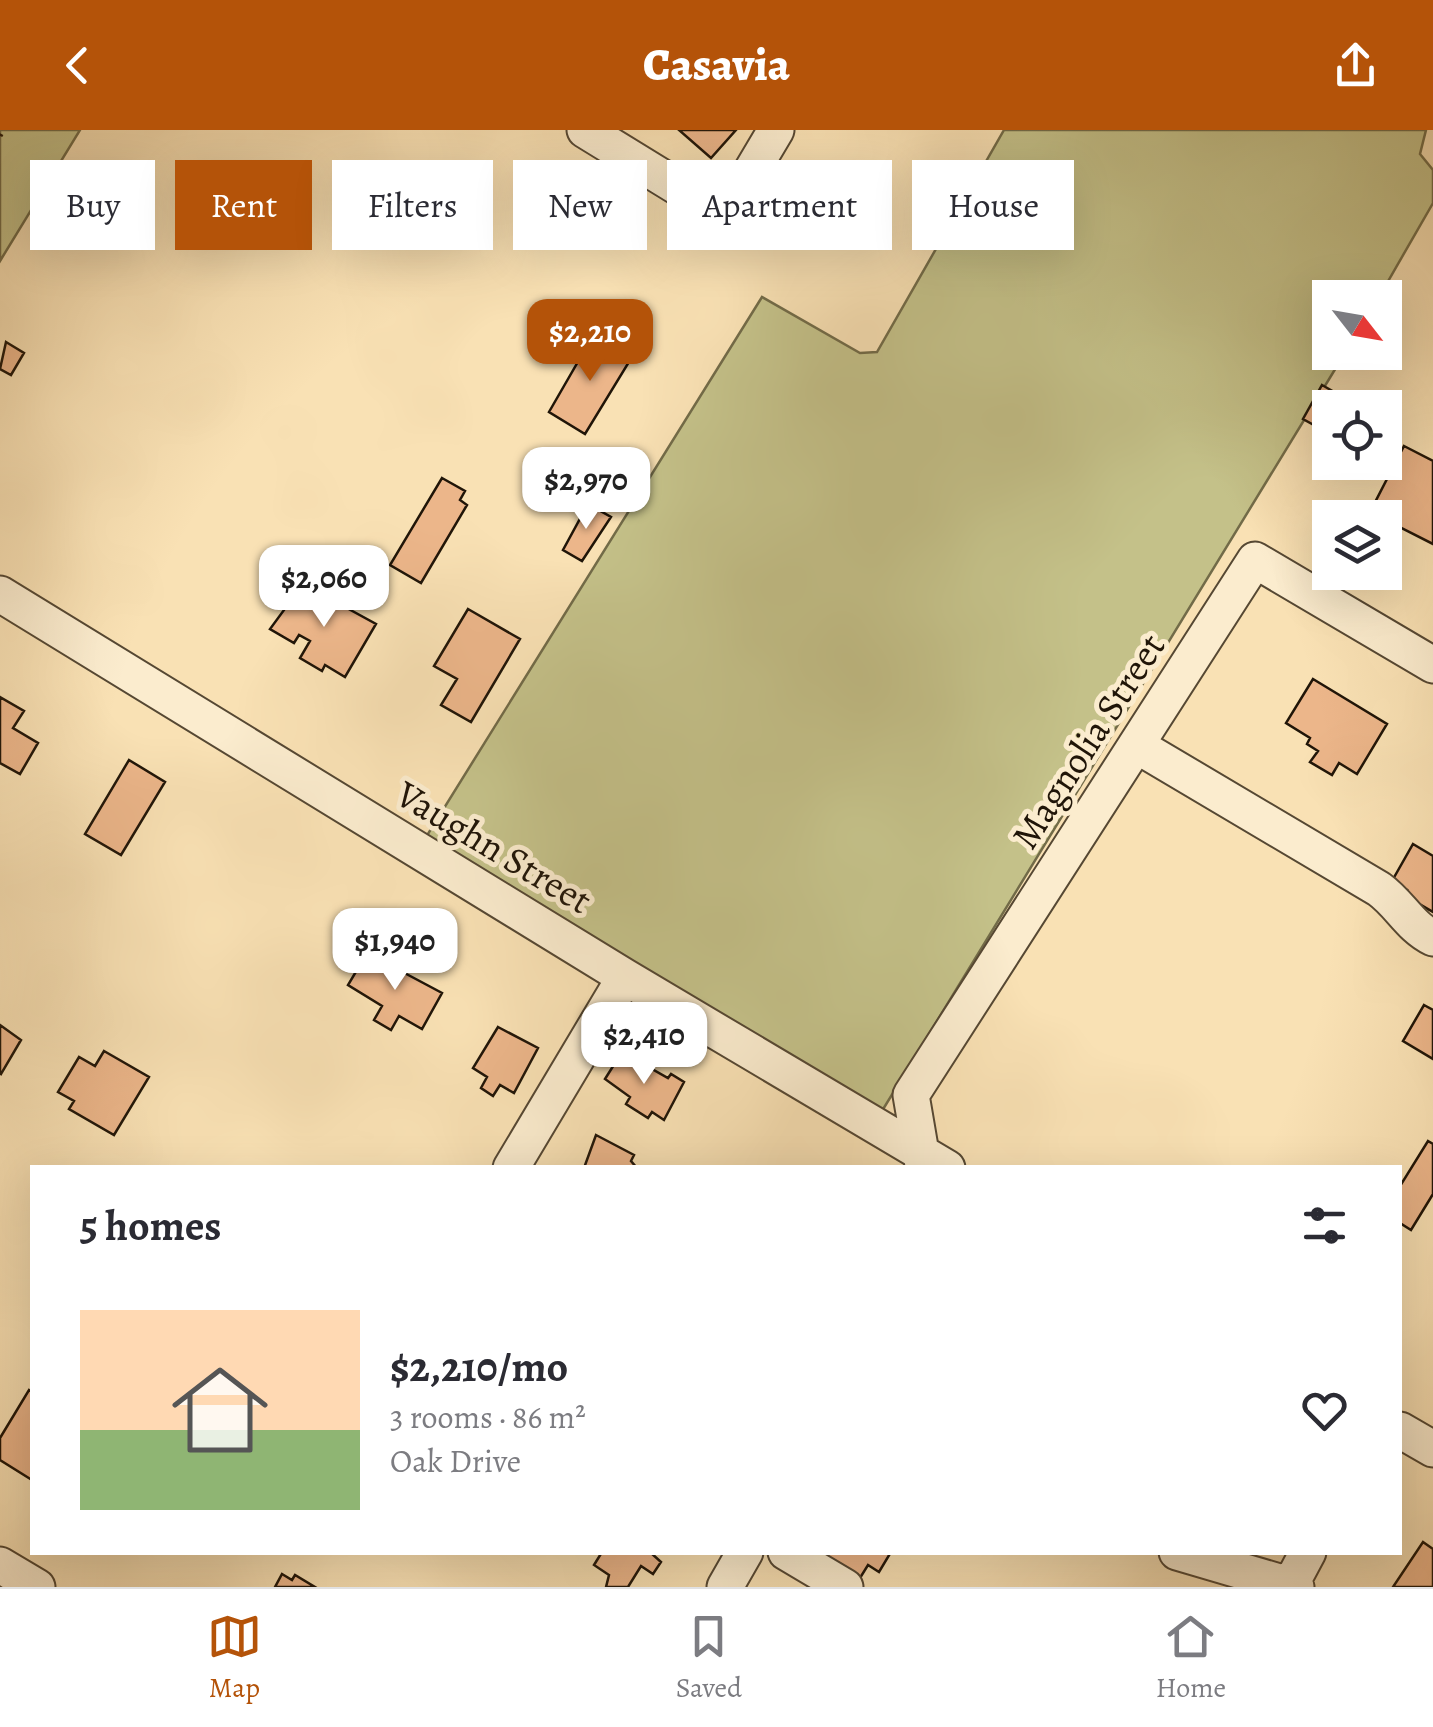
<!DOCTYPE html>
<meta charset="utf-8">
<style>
:root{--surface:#fff;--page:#f7f7f7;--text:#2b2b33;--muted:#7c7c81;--line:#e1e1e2;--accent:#b45309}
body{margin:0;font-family:Alegreya,serif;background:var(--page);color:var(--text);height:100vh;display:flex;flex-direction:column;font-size:38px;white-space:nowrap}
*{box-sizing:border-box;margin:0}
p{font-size:32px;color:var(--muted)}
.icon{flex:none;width:55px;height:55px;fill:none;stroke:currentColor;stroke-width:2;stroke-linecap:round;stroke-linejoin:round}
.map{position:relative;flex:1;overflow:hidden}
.panel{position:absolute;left:30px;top:1035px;width:1372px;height:390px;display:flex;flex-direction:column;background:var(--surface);border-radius:0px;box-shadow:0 10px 40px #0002}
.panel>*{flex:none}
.guide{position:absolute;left:30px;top:30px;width:1375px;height:90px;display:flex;gap:20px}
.needle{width:65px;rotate:121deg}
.tools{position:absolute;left:1312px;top:150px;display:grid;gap:20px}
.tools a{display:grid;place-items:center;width:90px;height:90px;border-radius:0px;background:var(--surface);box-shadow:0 10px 40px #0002;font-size:50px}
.price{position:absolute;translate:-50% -85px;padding:0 22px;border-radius:20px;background:#fff;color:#222;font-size:32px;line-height:65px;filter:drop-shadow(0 2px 5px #0008)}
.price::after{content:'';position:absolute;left:50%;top:60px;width:30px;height:22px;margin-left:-15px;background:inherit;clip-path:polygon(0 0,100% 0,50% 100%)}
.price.selected{background:var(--accent);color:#fff}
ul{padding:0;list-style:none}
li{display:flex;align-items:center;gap:30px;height:250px;padding:0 50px}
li+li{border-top:2px solid var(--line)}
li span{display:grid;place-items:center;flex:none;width:280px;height:200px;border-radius:0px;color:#555}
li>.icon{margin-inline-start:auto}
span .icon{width:120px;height:120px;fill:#fffc;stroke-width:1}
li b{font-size:42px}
h2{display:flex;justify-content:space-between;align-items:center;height:120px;padding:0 50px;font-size:42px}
.chip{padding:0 35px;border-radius:0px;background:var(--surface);box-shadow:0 10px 40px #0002;font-size:35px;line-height:90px}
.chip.selected{background:var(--accent);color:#fff}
header{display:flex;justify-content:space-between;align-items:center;height:130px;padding:0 50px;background:var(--accent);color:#fff;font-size:45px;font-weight:800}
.dock{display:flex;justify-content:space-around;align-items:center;height:140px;border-top:2px solid var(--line);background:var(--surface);font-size:28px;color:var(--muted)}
.dock a{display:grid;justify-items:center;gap:5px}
.dock .selected{color:var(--accent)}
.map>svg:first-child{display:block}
.green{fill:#c4c189;stroke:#726b48;stroke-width:2.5}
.building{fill:#ecb68a;stroke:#201508;stroke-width:2.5}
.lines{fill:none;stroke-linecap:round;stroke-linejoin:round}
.minor-casing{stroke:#564833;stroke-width:39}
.path{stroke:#201508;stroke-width:5;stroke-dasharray:2.5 5;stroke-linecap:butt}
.minor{stroke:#fbecce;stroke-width:35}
.labels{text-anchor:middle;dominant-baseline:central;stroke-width:10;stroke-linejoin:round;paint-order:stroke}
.street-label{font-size:38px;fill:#201508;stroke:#fbecce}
</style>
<header><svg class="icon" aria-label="back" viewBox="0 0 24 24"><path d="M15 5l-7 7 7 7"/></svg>Casavia<svg class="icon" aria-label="share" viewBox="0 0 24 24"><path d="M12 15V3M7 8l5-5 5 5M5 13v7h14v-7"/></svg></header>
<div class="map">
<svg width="1433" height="1457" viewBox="0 0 1433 1457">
<rect width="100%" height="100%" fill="#f9e1b4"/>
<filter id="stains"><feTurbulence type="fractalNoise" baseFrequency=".002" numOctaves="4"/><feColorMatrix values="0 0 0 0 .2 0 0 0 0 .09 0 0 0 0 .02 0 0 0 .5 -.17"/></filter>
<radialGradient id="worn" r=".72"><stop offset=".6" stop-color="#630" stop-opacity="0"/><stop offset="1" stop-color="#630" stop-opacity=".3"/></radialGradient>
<path class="green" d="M0 0H80L0 131Z
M1004 0H1426L1420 24 1433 40V73L1379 167 1330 168V222L1345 223 882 981 426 707 762 167 860 223 877 222Z"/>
<path class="building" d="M679 0H736L711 28Z
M594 204 632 227 585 304 549 282Z
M6 212 24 223 11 245 0 239Z
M1322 255 1362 278H1330V304L1303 289Z
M1404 316 1433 331V414L1370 382Z
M442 348 465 361 460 370 467 375 421 453 390 435Z
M588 374 611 387 582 431 563 420Z
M303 454 376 494 345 547 325 535 322 541 300 528 310 511 299 505 294 513 270 499Z
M468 479 520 509 471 592 441 575 457 549 434 536Z
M1313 549 1387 594 1357 644 1339 633 1332 645 1310 632 1318 621 1307 614 1310 608 1286 593Z
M0 567 24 581 13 598 38 613 20 644 0 633Z
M129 630 165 652 121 725 85 704Z
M1413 714 1433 726V782L1404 765 1407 760 1392 751Z
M367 823 442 863 422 899 399 886 391 900 374 890 382 876 348 855Z
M1424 875 1433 880V929L1403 911Z
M0 895 21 910 1 944 0 943Z
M498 897 538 918 514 963 500 955 493 966 481 958 487 947 473 938Z
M104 921 149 947 114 1005 69 979 74 971 58 962 79 927 95 936Z
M622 922 668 948 671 944 684 952 664 990 652 982 648 988 626 974 630 967 605 949Z
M596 1005 634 1025 631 1031 637 1038H584Z
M1428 1011 1433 1014V1064L1411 1100 1400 1093V1056Z
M29 1260 32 1262V1350L0 1330V1308Z
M1423 1412 1433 1419V1457H1393Z
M602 1422H650L661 1432 653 1444 641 1436 628 1457H606L609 1445 594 1435Z
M827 1422H891L879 1442 868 1435 860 1448 825 1426Z
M282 1444 292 1450 295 1445 315 1457H275Z"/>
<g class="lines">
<defs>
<path id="minor" d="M585 0 725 86 776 0
M0 464 625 847 947 1038
M1136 615 1379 759C1400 774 1410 797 1433 808
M923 1035 911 965 1255 430 1433 535
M511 1038 625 847
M1400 1300 1433 1319
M786 1422 845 1457
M1177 1422 1296 1457
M0 1435 37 1457
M1291 1454 1308 1422
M725 1457 745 1422"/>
</defs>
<use href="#minor" class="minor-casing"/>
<path class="path" d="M0 6 3 0"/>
<use href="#minor" class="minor"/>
</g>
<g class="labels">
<g class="street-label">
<text transform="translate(1088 611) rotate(-57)">Magnolia Street</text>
<text transform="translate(494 717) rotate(31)">Vaughn Street</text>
</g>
</g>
<rect width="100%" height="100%" filter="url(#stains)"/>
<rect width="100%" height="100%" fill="url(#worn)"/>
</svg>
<div class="tools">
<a><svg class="needle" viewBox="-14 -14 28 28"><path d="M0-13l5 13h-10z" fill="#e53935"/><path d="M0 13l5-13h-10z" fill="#7c7c81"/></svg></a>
<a><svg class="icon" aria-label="locate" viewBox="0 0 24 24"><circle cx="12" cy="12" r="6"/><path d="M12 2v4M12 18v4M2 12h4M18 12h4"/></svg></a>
<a><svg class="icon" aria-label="layers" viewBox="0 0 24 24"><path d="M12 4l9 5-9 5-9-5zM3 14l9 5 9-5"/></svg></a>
</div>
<b class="price selected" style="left:590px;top:254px">$2,210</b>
<b class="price" style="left:586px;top:402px">$2,970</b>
<b class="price" style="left:324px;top:500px">$2,060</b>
<b class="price" style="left:395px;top:863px">$1,940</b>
<b class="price" style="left:644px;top:957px">$2,410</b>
<div class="guide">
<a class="chip">Buy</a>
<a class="chip selected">Rent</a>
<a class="chip">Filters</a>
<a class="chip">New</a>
<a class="chip">Apartment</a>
<a class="chip">House</a>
</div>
<section class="panel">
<h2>5 homes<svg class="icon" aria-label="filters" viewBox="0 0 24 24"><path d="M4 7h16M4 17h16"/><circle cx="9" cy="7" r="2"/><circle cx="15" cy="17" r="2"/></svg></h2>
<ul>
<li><span style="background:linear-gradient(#ffd9b3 60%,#8fb573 0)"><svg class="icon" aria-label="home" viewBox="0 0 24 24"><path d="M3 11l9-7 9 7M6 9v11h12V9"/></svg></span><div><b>$2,210/mo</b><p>3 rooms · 86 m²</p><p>Oak Drive</p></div><svg class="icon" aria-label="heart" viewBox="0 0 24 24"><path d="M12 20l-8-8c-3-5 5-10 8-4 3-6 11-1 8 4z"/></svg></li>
</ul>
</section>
</div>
<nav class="dock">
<a class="selected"><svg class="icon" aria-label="map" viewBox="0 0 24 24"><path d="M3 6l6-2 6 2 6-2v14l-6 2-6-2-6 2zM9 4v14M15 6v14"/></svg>Map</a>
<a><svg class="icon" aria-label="saved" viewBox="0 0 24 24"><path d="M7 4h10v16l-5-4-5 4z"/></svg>Saved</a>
<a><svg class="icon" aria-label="home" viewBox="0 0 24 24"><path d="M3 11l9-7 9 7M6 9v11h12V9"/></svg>Home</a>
</nav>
